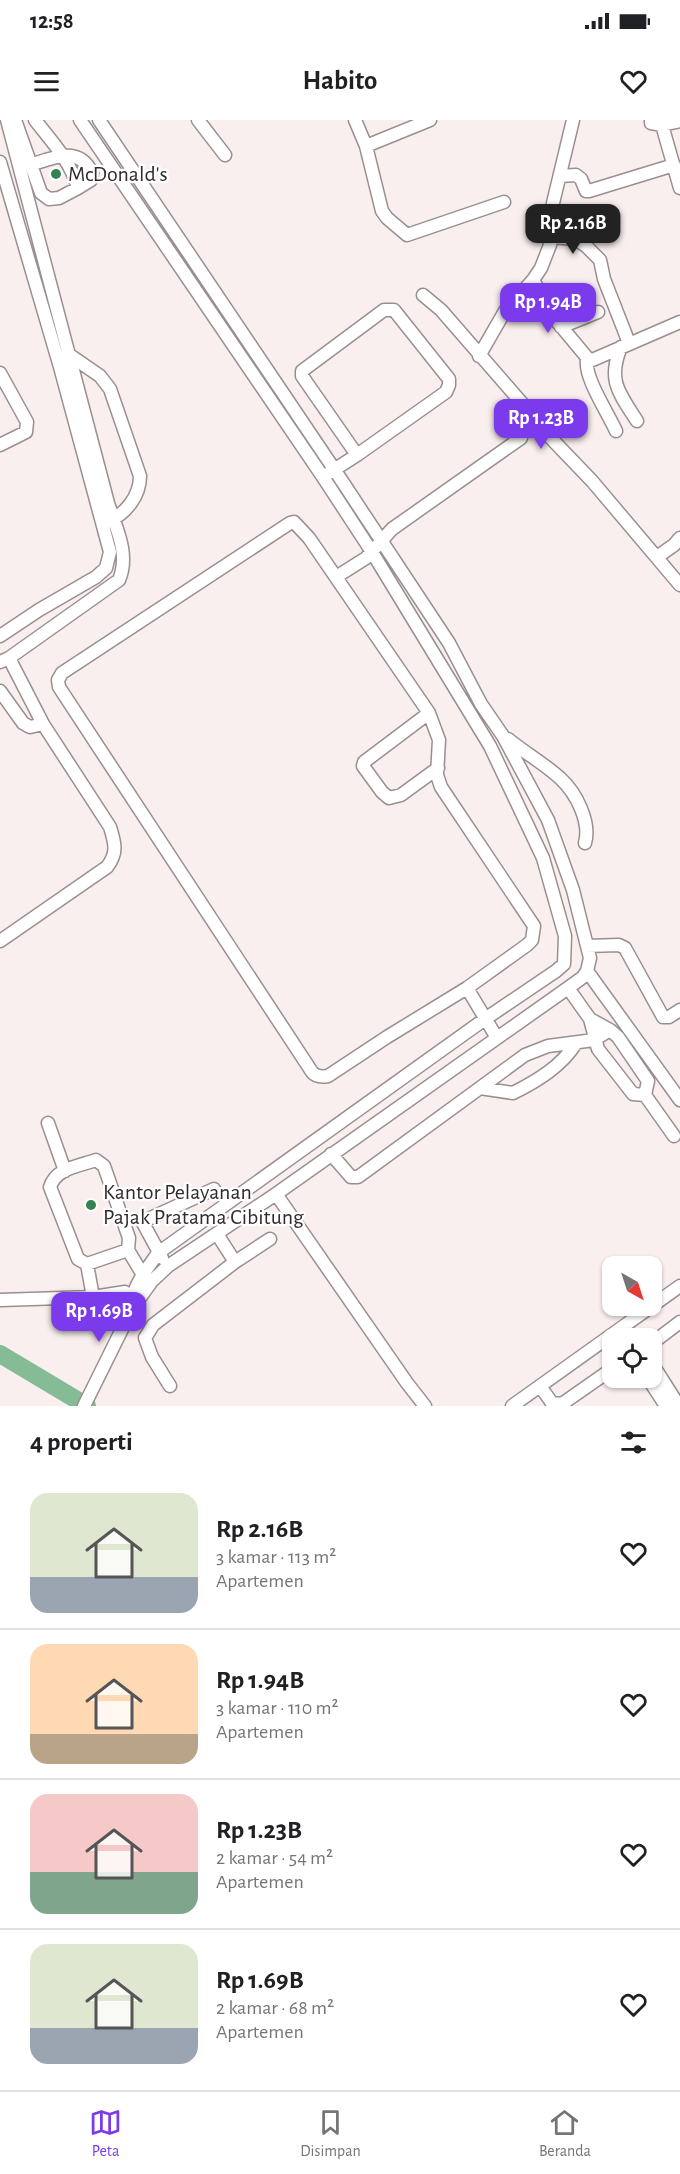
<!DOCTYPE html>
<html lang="id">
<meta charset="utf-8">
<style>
:root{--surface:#fff;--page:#f2f2f2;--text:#202124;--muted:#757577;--line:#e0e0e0;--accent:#7c3aed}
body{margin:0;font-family:"Alegreya Sans",sans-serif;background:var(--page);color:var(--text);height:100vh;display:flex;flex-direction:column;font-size:22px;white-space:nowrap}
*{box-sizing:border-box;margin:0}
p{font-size:20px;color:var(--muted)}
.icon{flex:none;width:33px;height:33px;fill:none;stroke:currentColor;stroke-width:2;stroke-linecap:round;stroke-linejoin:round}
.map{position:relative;height:1286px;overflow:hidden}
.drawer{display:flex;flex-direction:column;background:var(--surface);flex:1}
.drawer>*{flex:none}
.needle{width:39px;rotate:141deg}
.controls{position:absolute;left:602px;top:1136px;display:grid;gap:12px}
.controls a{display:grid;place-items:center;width:60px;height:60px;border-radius:12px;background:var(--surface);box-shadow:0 2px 4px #0004;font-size:30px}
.price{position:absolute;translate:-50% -51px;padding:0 14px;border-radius:12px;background:var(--accent);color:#fff;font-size:20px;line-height:39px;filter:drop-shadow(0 2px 3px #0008)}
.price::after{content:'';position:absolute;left:50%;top:36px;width:18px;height:14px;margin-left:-9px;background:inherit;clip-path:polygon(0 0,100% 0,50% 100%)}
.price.current{background:#222;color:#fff}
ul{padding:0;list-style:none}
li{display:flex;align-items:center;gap:18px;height:150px;padding:0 30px}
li+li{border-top:2px solid var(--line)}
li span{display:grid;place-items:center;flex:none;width:168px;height:120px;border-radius:18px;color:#555}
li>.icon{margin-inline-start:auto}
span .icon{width:72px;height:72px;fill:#fffc;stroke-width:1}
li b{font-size:26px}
h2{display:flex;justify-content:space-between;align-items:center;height:72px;padding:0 30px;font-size:26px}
.status{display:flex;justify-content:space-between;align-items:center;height:42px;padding:0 30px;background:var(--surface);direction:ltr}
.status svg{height:16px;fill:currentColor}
header{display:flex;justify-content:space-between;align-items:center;height:78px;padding:0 30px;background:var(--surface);font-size:27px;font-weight:700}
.tab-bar{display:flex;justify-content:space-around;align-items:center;height:84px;border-top:2px solid var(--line);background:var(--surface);font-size:16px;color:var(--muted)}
.tab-bar a{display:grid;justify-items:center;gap:3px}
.tab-bar .current{color:var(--accent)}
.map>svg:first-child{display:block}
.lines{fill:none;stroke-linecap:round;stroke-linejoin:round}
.river{stroke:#85bc96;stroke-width:18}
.minor-casing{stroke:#998f8f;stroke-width:15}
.minor{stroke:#fff;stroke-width:12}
.poi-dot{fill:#358353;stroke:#fff;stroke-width:2}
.labels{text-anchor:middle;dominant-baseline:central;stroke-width:4.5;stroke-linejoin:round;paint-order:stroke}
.poi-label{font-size:22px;fill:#312c2c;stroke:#fff;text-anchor:start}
</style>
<div class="status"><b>12:58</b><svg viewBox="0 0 49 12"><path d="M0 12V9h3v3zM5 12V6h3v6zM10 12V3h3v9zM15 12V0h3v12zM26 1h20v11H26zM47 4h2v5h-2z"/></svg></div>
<header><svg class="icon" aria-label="menu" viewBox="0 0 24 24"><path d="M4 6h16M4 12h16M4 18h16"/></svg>Habito<svg class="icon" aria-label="heart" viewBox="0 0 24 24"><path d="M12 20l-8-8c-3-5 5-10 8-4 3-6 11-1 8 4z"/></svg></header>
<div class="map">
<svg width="680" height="1286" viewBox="0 0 680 1286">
<rect width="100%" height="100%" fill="#faefef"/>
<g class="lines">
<path class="river" d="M0 1234 87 1286"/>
<defs>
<path id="minor" d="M15 0 41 73 49 79 59 78 78 68C70 40 52 22 35 0
M80 0 323 357 372 432 490 626 543 738 565 816 564 844 556 851 485 899 158 1133C147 1149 131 1167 132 1188
M198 0 225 35
M355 0 366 26 382 91 387 98 407 115 504 82
M651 0V3L662 5 680 68
M662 5 680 1
M366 26 430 0
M0 42 60 247 110 432 106 448 96 457 39 490 0 516
M30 45C53 38 79 25 92 53L91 60 78 68
M560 56 576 55 581 59 586 71H589L674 45
M552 117 575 119 586 126 600 140 604 159 629 223
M533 160 554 198 590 241 680 202
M423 175 441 190 527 289 545 312 592 361 680 465
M561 207 598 192
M621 227C607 260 619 273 637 301
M479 236 505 191 533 160 541 148 550 125 554 110 553 83 573 0
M68 237 71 236 100 256 110 269 140 356C140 376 126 394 107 402
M587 240C584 257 608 293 616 311
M0 253 27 302 26 312 0 325
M329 353 357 335 446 272 449 265V259L394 190H384L302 251V256L357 335
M294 402 309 418 429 593 439 620 437 655 441 667 534 806 532 820 527 825 467 868 387 917 328 956C322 957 316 957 312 952L59 567 58 560 62 553 290 403Z
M657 437 674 425 680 418
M336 457 366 438 392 409 521 318
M0 542 9 538 119 460C130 434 116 408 108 383L7 0
M0 571 23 603 30 607 43 604
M429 593 364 642 363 646 382 672 389 678 401 675 438 648
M508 619C525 633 545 644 561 659 576 673 591 702 585 723
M0 821 107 747C118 733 115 723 110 707L43 604 9 538
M587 826 619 825 625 828 663 897H669L680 890
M587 851 680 980
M467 868 497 918
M568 868 590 899 598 929 633 974 645 975
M590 899 610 910 618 917 648 961 645 975 674 1016
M480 968 513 973C537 961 562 946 576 923
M48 1003 65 1051
M331 1034 351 1057H358L525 935 548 926 594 920 610 910
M276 1074 407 1263 425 1286
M128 1130 87 1144 78 1139 50 1067C56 1048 79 1046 96 1040L104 1046 129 1118 128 1130 143 1155 148 1159
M162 1138 143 1103 144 1101 214 1069
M235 1142 270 1119
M87 1144 93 1177
M0 1180 93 1177 125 1172 131 1178H137
M651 1224 680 1202
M651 1242 679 1286
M647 1257 666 1286
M170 1266 152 1237 145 1218 153 1205 235 1142 217 1114
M540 1266 552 1283 562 1284 612 1249
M84 1286 132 1189 152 1161 168 1146 276 1074 568 868 583 857 587 851 590 838 573 770 548 700 503 616 481 584 449 523 334 349 99 0
M512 1286 680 1166"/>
</defs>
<use href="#minor" class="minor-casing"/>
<use href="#minor" class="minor"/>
</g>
<g class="poi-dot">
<circle cx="56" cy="54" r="6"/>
<circle cx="91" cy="1085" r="6"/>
</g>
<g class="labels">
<g class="poi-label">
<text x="68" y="54">McDonald's</text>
<text x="103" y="1072">Kantor Pelayanan<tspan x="103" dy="25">Pajak Pratama Cibitung</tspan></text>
</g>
</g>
</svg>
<div class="controls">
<a><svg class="needle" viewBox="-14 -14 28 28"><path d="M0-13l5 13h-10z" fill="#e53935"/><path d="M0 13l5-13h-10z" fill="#757577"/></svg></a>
<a><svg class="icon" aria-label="locate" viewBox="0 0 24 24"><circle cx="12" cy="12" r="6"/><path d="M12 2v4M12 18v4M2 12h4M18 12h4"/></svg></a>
</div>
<b class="price current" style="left:573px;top:135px">Rp 2.16B</b>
<b class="price" style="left:548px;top:214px">Rp 1.94B</b>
<b class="price" style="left:541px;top:330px">Rp 1.23B</b>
<b class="price" style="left:99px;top:1223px">Rp 1.69B</b>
</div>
<section class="drawer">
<h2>4 properti<svg class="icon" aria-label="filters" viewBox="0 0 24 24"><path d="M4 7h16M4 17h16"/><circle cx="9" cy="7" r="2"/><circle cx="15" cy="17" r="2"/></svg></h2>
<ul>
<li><span style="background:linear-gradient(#dfe7d0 70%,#9aa5b1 0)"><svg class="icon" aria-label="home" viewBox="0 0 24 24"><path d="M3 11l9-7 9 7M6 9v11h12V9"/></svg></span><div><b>Rp 2.16B</b><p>3 kamar · 113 m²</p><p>Apartemen</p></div><svg class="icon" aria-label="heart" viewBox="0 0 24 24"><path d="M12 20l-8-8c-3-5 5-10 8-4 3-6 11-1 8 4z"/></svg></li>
<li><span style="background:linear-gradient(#ffd9b3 75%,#b9a48a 0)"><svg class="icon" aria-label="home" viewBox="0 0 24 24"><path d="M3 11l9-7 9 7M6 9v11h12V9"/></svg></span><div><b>Rp 1.94B</b><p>3 kamar · 110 m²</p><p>Apartemen</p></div><svg class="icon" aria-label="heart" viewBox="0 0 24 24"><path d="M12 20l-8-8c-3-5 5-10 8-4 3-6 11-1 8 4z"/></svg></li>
<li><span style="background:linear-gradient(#f6c9c9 65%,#7fa58c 0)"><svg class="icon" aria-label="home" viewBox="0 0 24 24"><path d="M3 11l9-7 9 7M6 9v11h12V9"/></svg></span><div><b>Rp 1.23B</b><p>2 kamar · 54 m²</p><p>Apartemen</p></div><svg class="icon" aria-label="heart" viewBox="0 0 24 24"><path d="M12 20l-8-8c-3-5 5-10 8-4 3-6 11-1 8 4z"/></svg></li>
<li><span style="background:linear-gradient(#dfe7d0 70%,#9aa5b1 0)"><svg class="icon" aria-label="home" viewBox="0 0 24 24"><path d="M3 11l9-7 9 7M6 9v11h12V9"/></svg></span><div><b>Rp 1.69B</b><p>2 kamar · 68 m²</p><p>Apartemen</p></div><svg class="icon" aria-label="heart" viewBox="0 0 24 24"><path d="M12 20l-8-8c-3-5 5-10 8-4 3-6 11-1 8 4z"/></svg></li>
</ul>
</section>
<nav class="tab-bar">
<a class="current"><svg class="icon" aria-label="map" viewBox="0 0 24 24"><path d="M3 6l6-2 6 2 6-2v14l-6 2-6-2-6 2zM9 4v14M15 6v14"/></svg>Peta</a>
<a><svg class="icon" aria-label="saved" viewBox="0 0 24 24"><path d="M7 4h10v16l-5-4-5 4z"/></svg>Disimpan</a>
<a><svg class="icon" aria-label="home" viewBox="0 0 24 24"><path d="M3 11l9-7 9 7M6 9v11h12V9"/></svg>Beranda</a>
</nav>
